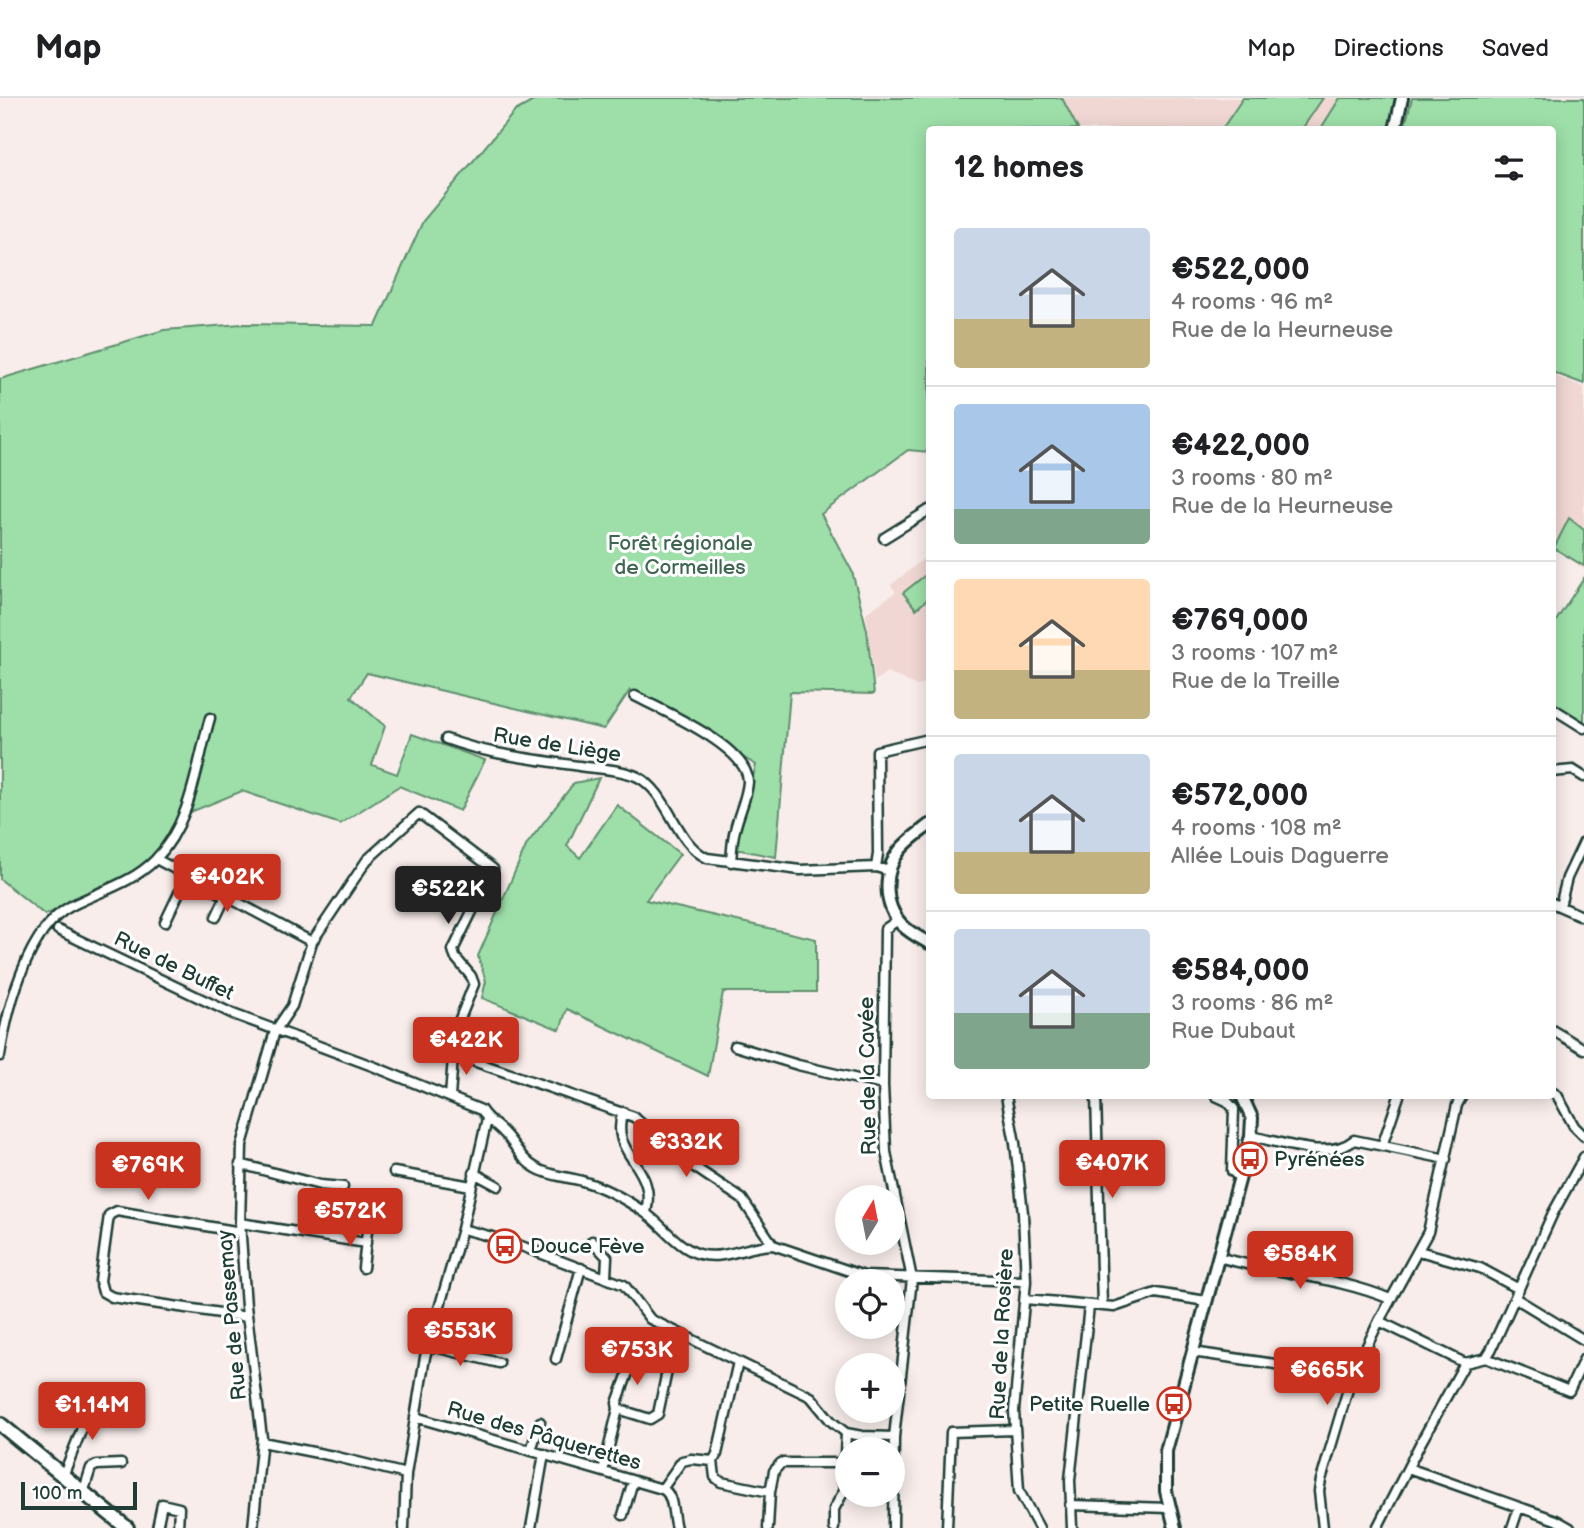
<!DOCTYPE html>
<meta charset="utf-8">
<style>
:root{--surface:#fff;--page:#f6f6f6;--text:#202124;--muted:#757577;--line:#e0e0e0;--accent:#c8321e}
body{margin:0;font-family:"Balsamiq Sans",sans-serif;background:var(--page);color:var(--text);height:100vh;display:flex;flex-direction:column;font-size:26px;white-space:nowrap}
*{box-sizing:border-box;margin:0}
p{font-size:23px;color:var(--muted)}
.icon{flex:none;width:38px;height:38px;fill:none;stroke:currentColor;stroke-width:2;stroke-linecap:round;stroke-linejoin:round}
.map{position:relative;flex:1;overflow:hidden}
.side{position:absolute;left:926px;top:28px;width:630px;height:973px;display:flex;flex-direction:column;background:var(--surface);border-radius:7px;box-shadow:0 4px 18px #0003}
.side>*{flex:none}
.needle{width:46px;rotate:10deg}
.tools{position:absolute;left:835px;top:1087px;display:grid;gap:14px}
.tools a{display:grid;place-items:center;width:70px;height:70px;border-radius:50%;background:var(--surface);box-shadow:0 4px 18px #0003;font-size:35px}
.scale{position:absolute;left:21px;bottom:18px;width:116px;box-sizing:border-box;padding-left:7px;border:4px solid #1f3d34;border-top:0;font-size:19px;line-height:24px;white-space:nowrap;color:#1f3d34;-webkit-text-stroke:5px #fff;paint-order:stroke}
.price{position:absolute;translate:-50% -60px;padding:0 16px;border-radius:7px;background:var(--accent);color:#fff;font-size:23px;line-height:46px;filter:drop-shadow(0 2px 4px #0008)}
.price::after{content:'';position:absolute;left:50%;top:42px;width:21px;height:16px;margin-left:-10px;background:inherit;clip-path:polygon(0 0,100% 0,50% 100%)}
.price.current{background:#222;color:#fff}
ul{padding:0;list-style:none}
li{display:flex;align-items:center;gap:21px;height:175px;padding:0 28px}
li+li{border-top:2px solid var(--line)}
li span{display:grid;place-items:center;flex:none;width:196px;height:140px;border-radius:7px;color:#555}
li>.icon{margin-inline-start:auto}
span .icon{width:84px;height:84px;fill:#fffc;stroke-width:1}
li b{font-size:30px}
h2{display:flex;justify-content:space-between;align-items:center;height:84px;padding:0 28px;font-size:30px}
header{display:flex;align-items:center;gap:42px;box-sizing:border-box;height:98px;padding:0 35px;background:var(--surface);border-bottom:2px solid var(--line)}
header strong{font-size:33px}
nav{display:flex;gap:38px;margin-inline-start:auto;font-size:24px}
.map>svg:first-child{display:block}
.built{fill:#f0d7d3}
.green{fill:#9edfa9;stroke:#5e8e6e;stroke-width:2}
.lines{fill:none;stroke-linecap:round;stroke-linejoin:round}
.minor-casing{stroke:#1f3d34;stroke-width:13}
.tertiary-casing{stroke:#1f3d34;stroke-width:16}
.secondary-casing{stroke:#1f3d34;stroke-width:18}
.minor{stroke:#fff;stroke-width:8}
.tertiary{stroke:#fff;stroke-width:10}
.secondary{stroke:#fff;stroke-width:12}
.labels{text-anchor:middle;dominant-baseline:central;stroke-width:6;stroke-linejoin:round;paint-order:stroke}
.park-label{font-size:21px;fill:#3f6651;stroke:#fff}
.street-label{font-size:21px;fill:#1f3d34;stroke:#fff}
.poi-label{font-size:21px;fill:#1f3d34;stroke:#fff;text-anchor:start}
</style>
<header>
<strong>Map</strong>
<nav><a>Map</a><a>Directions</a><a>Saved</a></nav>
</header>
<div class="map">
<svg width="1584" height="1430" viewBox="0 0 1584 1430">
<rect width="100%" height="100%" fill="#f8edeb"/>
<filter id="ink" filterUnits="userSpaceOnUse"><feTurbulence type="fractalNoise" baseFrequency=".0143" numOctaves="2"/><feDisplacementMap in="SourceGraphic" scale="14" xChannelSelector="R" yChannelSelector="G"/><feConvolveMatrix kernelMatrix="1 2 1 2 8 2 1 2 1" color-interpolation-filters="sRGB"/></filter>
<g filter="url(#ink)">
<path class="built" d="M1062 0H1389L1380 32 1078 31Z
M1552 277 1584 289V471L1552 449Z
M929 456V583L917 588 887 574 875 583 866 515 896 494 891 487Z"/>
<path class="green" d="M539 0H1062L1078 31 929 32V354L908 352 821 416 852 473 867 532 874 596 790 594 776 759 735 751 756 667 630 592 604 631 367 575 351 599 385 628 372 667 397 676 412 636 485 662 460 713 399 688 340 726 242 693 188 715 157 755 120 783 45 817 0 781V281L164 232 242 226 376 228 423 123 515 13Z
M1243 0H1323L1302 31H1222Z
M1340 0H1397L1391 31 1320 32Z
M1412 0H1584V286L1552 274V32L1404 31Z
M1569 420 1584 432V468L1554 450Z
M929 474V500L916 511 903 495Z
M1584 480V626L1552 605V529Z
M599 680 567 748 580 760 617 707 680 756 646 802 816 841V894H723L708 978 567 911 560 932 482 900 486 883 478 858 527 746 574 685Z"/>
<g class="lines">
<defs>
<path id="minor" d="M884 440 929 412
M635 598C661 612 749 649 748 684 747 700 738 717 735 732 732 742 732 753 731 764
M1552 610 1584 630
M446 641C489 657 534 661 579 668 598 671 621 671 638 679 670 696 674 744 707 760L800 772 876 769
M1552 674 1573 672 1584 679
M156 761 312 844
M889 773 876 769 878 756 877 653 929 641
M1552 805 1584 819
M1560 808 1567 780 1584 744
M216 819 226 798
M165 824 187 778
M58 832 233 916 375 969 481 1012C487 1022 496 1026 504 1035 515 1046 521 1062 536 1070 549 1078 568 1079 582 1083 604 1089 625 1101 644 1114 663 1127 677 1149 699 1156 725 1163 747 1147 773 1147
M1552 932 1584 951
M735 948 798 967 883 987
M453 956 634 1019 678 1058 742 1101 773 1147 864 1178 1026 1183
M0 958C7 912 27 831 71 808 100 793 132 785 155 762 192 724 196 668 210 620
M1552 994 1557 997 1574 1028 1584 1038
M1006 998 1015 1045 1023 1115 1026 1183 1014 1313 1019 1393 1039 1430
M1096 998 1102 1207
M1216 998 1227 1003 1234 1011 1232 1073 1240 1080
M623 1014C611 1048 639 1061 646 1087 649 1096 648 1106 646 1115
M1251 1038C1281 1044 1329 1063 1354 1042L1446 1061
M1382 1048 1399 998
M240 1066 320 1087 343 1089
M394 1074 471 1088
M474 1075 498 1088
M240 1125 366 1145
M462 1131 508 1143 624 1187 650 1221 811 1299 831 1323 846 1335 862 1338 894 1339
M241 1134 117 1113 109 1117 100 1183 103 1194 112 1199 247 1219
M592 1143 607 1159 606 1179
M1419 1153 1480 1170 1519 1191
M1218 1159C1274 1175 1338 1179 1390 1201
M363 1170 367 1133
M1515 1200 1584 1242
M1025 1201 1114 1209 1156 1195 1206 1203
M1379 1223 1465 1265
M427 1247 499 1265
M1192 1254 1303 1270 1351 1281
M1486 1260 1569 1293 1584 1261
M556 1261 581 1170
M415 1319 662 1391
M262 1344 333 1358 406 1376
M531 1352 540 1324
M713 1363 715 1379 721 1384 770 1394 774 1373 781 1365H841
M1408 1370 1556 1422 1570 1430
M603 1373 618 1311 617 1305 633 1261 639 1260 667 1273 658 1316 650 1321 618 1311
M63 1378 81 1333 89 1299
M83 1395 91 1370 97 1367 121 1366
M1070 1407 1169 1410
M623 1417 633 1383
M157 1430 162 1406 179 1410 178 1430
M253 1430 262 1340 246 1208 240 1125 242 1047 275 933 292 908 312 844 367 762 419 715 493 771 453 852 455 859 471 878 474 886 455 933 450 999
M404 1430 406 1376 425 1259 462 1131 487 1021
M531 1430 544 1356
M676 1430C672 1417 674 1395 662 1391L682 1363 691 1361 713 1363 717 1356 738 1264
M768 1430 770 1394
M834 1430V1411L844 1393 841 1365 845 1356 846 1335
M893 1430 894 1339 912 1181 886 1054 883 987 885 831 898 822
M947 1430 951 1334 1015 1332
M1072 1430 1070 1382 1089 1208
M1323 1430 1319 1393 1321 1382 1351 1281 1379 1223 1428 1134 1457 1007 1462 998
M1377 1430 1420 1346 1465 1265 1486 1260 1491 1252 1553 1115 1584 1059
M1512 1430 1519 1409"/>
<path id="tertiary" d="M1395 32 1402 0
M929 727C919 735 908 742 900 752 883 773 883 807 902 827 910 835 920 840 929 845
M1175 1430 1166 1393V1353L1251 1038 1252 1020 1242 998"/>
<path id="secondary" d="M0 1326 127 1430"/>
</defs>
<use href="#minor" class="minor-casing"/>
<use href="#tertiary" class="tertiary-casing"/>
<use href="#secondary" class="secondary-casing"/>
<use href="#minor" class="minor"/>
<use href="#tertiary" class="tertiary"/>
<use href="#secondary" class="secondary"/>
</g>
</g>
<defs>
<symbol id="bus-ring" viewBox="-11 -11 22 22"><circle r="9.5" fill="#fff" stroke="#c8321e" stroke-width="1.5"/><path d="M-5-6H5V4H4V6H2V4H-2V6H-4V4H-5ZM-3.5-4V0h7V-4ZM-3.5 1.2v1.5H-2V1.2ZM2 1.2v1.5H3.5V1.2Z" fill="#c8321e"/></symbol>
</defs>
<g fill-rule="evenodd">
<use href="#bus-ring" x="1231" y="1042" width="38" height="38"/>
<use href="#bus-ring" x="486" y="1129" width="38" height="38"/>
<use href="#bus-ring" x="1155" y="1287" width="38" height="38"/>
</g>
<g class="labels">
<g class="park-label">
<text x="680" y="445">Forêt régionale<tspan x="680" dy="24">de Cormeilles</tspan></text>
</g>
<g class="street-label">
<text transform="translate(557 647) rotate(9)">Rue de Liège</text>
<text transform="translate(174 868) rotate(26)">Rue de Buffet</text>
<text transform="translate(868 978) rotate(-91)">Rue de la Cavée</text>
<text transform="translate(232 1217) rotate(-95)">Rue de Passemay</text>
<text transform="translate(1002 1236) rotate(-87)">Rue de la Rosière</text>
<text transform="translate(544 1338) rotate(16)">Rue des Pâquerettes</text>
</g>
<g class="poi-label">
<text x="1274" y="1061">Pyrénées</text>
<text x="530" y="1148">Douce Fève</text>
<text x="1150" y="1306" text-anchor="end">Petite Ruelle</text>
</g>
</g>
</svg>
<div class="tools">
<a><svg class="needle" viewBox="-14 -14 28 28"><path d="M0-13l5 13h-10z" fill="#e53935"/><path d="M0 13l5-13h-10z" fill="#757577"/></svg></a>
<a><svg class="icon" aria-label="locate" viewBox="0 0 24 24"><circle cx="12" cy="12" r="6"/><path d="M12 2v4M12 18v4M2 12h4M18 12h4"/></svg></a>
<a>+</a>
<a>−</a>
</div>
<div class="scale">100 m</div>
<b class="price" style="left:227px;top:816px">€402K</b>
<b class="price current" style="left:448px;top:828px">€522K</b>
<b class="price" style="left:466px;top:979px">€422K</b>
<b class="price" style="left:686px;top:1081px">€332K</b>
<b class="price" style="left:1112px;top:1102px">€407K</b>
<b class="price" style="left:148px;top:1104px">€769K</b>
<b class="price" style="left:350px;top:1150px">€572K</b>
<b class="price" style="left:1300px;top:1193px">€584K</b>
<b class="price" style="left:460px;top:1270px">€553K</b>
<b class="price" style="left:637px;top:1289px">€753K</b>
<b class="price" style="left:1327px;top:1309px">€665K</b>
<b class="price" style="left:92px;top:1344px">€1.14M</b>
<section class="side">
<h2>12 homes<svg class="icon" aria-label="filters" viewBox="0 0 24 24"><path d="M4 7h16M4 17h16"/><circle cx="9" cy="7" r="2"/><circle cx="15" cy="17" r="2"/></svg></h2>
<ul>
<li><span style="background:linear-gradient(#c9d6e8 65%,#c2b280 0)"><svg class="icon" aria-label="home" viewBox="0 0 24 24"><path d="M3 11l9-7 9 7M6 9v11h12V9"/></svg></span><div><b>€522,000</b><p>4 rooms · 96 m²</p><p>Rue de la Heurneuse</p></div></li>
<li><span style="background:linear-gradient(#a9c7e8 75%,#7fa58c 0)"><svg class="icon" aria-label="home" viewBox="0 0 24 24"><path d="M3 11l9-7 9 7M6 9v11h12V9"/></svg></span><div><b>€422,000</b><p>3 rooms · 80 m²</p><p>Rue de la Heurneuse</p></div></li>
<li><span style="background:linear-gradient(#ffd9b3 65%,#c2b280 0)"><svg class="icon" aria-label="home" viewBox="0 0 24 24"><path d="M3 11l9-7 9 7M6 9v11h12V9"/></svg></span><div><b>€769,000</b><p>3 rooms · 107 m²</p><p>Rue de la Treille</p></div></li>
<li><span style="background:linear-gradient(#c9d6e8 70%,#c2b280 0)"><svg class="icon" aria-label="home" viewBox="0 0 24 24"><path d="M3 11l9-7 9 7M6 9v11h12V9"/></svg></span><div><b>€572,000</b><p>4 rooms · 108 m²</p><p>Allée Louis Daguerre</p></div></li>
<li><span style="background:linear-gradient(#c9d6e8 60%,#7fa58c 0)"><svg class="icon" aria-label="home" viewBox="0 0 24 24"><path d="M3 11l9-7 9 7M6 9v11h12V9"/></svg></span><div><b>€584,000</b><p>3 rooms · 86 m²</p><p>Rue Dubaut</p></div></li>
</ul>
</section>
</div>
